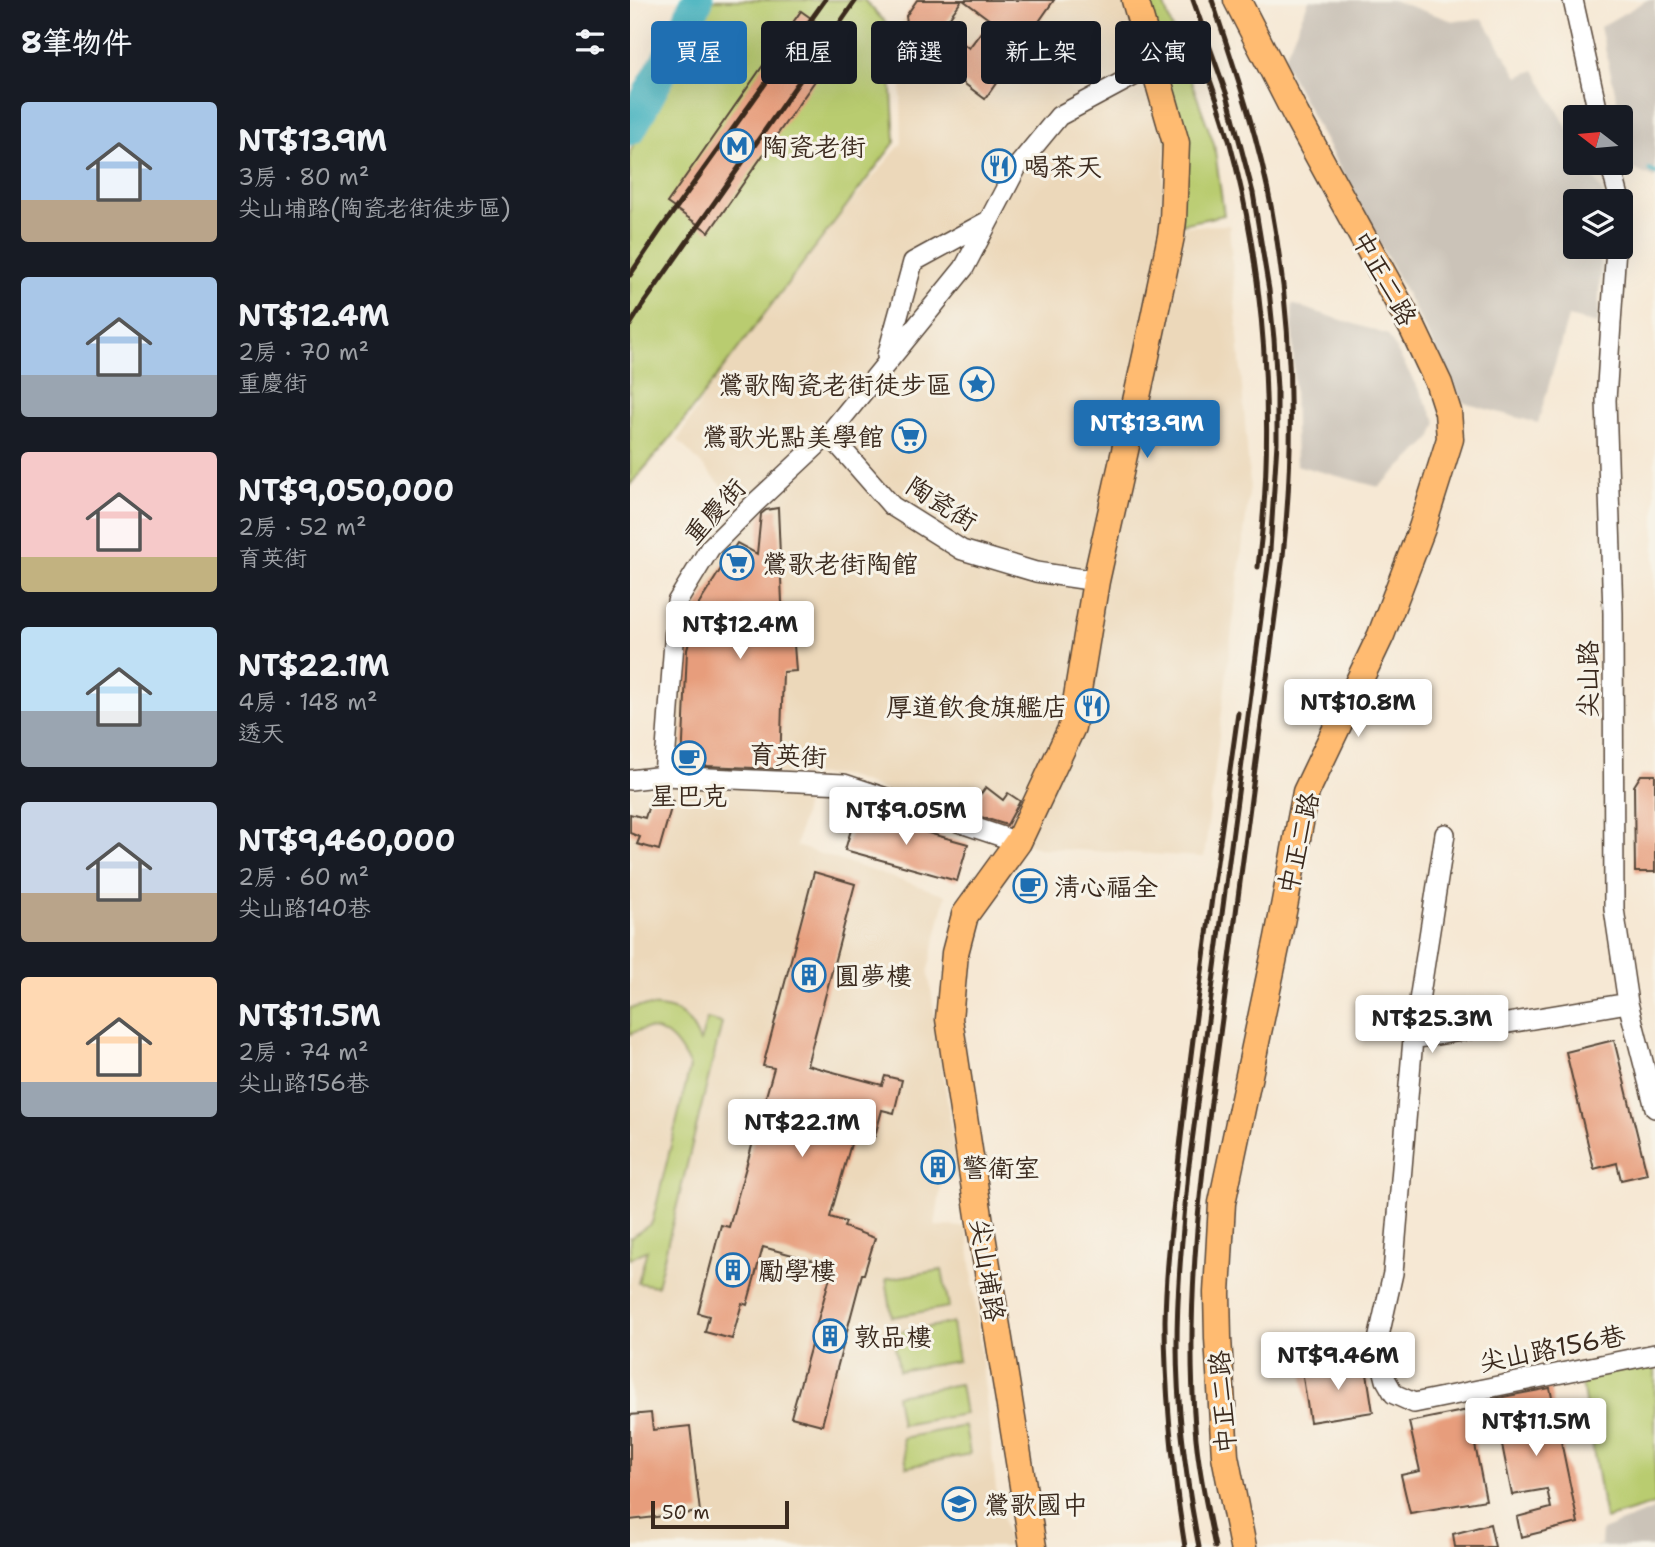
<!DOCTYPE html>
<html lang="zh-TW">
<meta charset="utf-8">
<style>
:root{--surface:#171b24;--page:#20242c;--text:#f1f3f6;--muted:#9ea1a6;--accent:#1f6fb2}
body{margin:0;font-family:"Shantell Sans","LXGW WenKai TC",sans-serif;background:var(--page);color:var(--text);height:100vh;display:flex;flex-direction:column;font-size:26px;white-space:nowrap}
*{box-sizing:border-box;margin:0}
p{font-size:23px;color:var(--muted)}
.icon{flex:none;width:38px;height:38px;fill:none;stroke:currentColor;stroke-width:2;stroke-linecap:round;stroke-linejoin:round}
.map{position:relative;flex:1;overflow:hidden}
.side{display:flex;flex-direction:column;background:var(--surface);width:630px}
.side>*{flex:none}
.hud{position:absolute;left:21px;top:21px;width:665px;height:63px;display:flex;gap:14px}
.needle{width:46px;rotate:286deg}
.buttons{position:absolute;left:933px;top:105px;display:grid;gap:14px}
.buttons a{display:grid;place-items:center;width:70px;height:70px;border-radius:7px;background:var(--surface);box-shadow:0 7px 28px #0002;font-size:35px}
.scale{position:absolute;left:21px;bottom:18px;width:138px;box-sizing:border-box;padding-left:7px;border:4px solid #3b2a1e;border-top:0;font-size:19px;line-height:24px;white-space:nowrap;color:#3b2a1e;-webkit-text-stroke:5px #f7f3e8;paint-order:stroke}
.price{position:absolute;translate:-50% -60px;padding:0 16px;border-radius:7px;background:#fff;color:#222;font-size:23px;line-height:46px;filter:drop-shadow(0 2px 4px #0008)}
.price::after{content:'';position:absolute;left:50%;top:42px;width:21px;height:16px;margin-left:-10px;background:inherit;clip-path:polygon(0 0,100% 0,50% 100%)}
.price.on{background:var(--accent);color:#fff}
ul{padding:0;list-style:none}
li{display:flex;align-items:center;gap:21px;height:175px;padding:0 21px}
li span{display:grid;place-items:center;flex:none;width:196px;height:140px;border-radius:7px;color:#555}
li>.icon{margin-inline-start:auto}
span .icon{width:84px;height:84px;fill:#fffc;stroke-width:1}
li b{font-size:30px}
h2{display:flex;justify-content:space-between;align-items:center;height:84px;padding:0 21px;font-size:30px}
.chip{padding:0 24px;border-radius:7px;background:var(--surface);box-shadow:0 7px 28px #0002;font-size:24px;line-height:63px}
.chip.on{background:var(--accent);color:#fff}
main{display:flex;flex:1;min-height:0}
.map>svg:first-child{display:block}
.built{fill:#ecd8ba}
.industrial{fill:#cbc3b8}
.green{fill:#b9cc70;stroke:#7a7b47;stroke-width:2}
.lines{fill:none;stroke-linecap:round;stroke-linejoin:round}
.stream{stroke:#44b2bf;stroke-width:5}
.river{stroke:#44b2bf;stroke-width:33}
.building{fill:#e79d7b}
.minor-casing{stroke:#574639;stroke-width:22}
.major-casing{stroke:#574639;stroke-width:29}
.minor{stroke:#fff;stroke-width:19}
.major{stroke:#ffbb71;stroke-width:26}
.rail{stroke:#3b2a1e;stroke-width:5}
.labels{text-anchor:middle;dominant-baseline:central;stroke-width:6;stroke-linejoin:round;paint-order:stroke}
.poi-label{font-size:26px;fill:#3b2a1e;stroke:#f7f3e8;text-anchor:start}
.street-label{font-size:26px;fill:#3b2a1e;stroke:#f7f3e8}
</style>
<main>
<section class="side">
<h2>8筆物件<svg class="icon" aria-label="filters" viewBox="0 0 24 24"><path d="M4 7h16M4 17h16"/><circle cx="9" cy="7" r="2"/><circle cx="15" cy="17" r="2"/></svg></h2>
<ul>
<li><span style="background:linear-gradient(#a9c7e8 70%,#b9a48a 0)"><svg class="icon" aria-label="home" viewBox="0 0 24 24"><path d="M3 11l9-7 9 7M6 9v11h12V9"/></svg></span><div><b>NT$13.9M</b><p>3房 · 80 m²</p><p>尖山埔路(陶瓷老街徒步區)</p></div></li>
<li><span style="background:linear-gradient(#a9c7e8 70%,#9aa5b1 0)"><svg class="icon" aria-label="home" viewBox="0 0 24 24"><path d="M3 11l9-7 9 7M6 9v11h12V9"/></svg></span><div><b>NT$12.4M</b><p>2房 · 70 m²</p><p>重慶街</p></div></li>
<li><span style="background:linear-gradient(#f6c9c9 75%,#c2b280 0)"><svg class="icon" aria-label="home" viewBox="0 0 24 24"><path d="M3 11l9-7 9 7M6 9v11h12V9"/></svg></span><div><b>NT$9,050,000</b><p>2房 · 52 m²</p><p>育英街</p></div></li>
<li><span style="background:linear-gradient(#bfe0f5 60%,#9aa5b1 0)"><svg class="icon" aria-label="home" viewBox="0 0 24 24"><path d="M3 11l9-7 9 7M6 9v11h12V9"/></svg></span><div><b>NT$22.1M</b><p>4房 · 148 m²</p><p>透天</p></div></li>
<li><span style="background:linear-gradient(#c9d6e8 65%,#b9a48a 0)"><svg class="icon" aria-label="home" viewBox="0 0 24 24"><path d="M3 11l9-7 9 7M6 9v11h12V9"/></svg></span><div><b>NT$9,460,000</b><p>2房 · 60 m²</p><p>尖山路140巷</p></div></li>
<li><span style="background:linear-gradient(#ffd9b3 75%,#9aa5b1 0)"><svg class="icon" aria-label="home" viewBox="0 0 24 24"><path d="M3 11l9-7 9 7M6 9v11h12V9"/></svg></span><div><b>NT$11.5M</b><p>2房 · 74 m²</p><p>尖山路156巷</p></div></li>
</ul>
</section>
<div class="map">
<svg width="1025" height="1547" viewBox="0 0 1025 1547">
<rect width="100%" height="100%" fill="#f7f3e8"/>
<filter id="ink" filterUnits="userSpaceOnUse"><feTurbulence type="fractalNoise" baseFrequency=".0143" numOctaves="2"/><feDisplacementMap in="SourceGraphic" scale="14" xChannelSelector="R" yChannelSelector="G"/><feConvolveMatrix kernelMatrix="1 2 1 2 8 2 1 2 1" color-interpolation-filters="sRGB"/></filter>
<filter id="wash" filterUnits="userSpaceOnUse"><feTurbulence type="fractalNoise" baseFrequency=".00686" numOctaves="4" result="noise"/><feDisplacementMap in="SourceGraphic" scale="28" xChannelSelector="R" yChannelSelector="G"/><feGaussianBlur stdDeviation="1.57" result="paint"/><feColorMatrix in="noise" values="0 0 0 0 0 0 0 0 0 0 0 0 0 0 0 0 0 1.4 0 .05"/><feComposite in="paint" operator="in"/></filter>
<g filter="url(#wash)">
<rect width="100%" height="100%" fill="#f6e8d4"/>
<path class="built" d="M287 0H496L536 144 531 227 599 225 620 485 574 857 409 848 216 776 44 769 56 602 117 512 48 440 116 327 272 143 270 25Z
M36 786 179 790 166 846 316 895 298 970 328 1174 311 1186 305 1226 337 1227 366 1489 380 1547H0V789Z"/>
<path class="industrial" d="M679 0H762L823 21 853 19 888 77 905 70 945 142V163H956L974 195V201H945V247H971L968 324 938 317 908 423 834 403 653 61Z
M1017 0H1025V179L1003 169 970 27Z
M662 304 758 335 807 422 801 439 749 487 666 465Z
M1025 1509V1547H964L971 1545 972 1530Z"/>
<path class="green" d="M79 0H234L258 25 265 142 38 441 0 485V152Z
M513 0H532L584 144 594 215 552 224Z
M10 1006C45 1007 56 1009 70 1042L77 1019 92 1023 27 1286 8 1283 17 1250 0 1259V1238L22 1223 60 1067C52 1050 39 1027 16 1029 11 1029 5 1032 0 1034V1008Z
M312 1270 319 1307 262 1317 256 1279Z
M322 1323 328 1361 269 1371 263 1333Z
M1025 1362V1504L975 1519 951 1378Z
M330 1384 335 1414 271 1425 266 1395Z
M335 1426 340 1454 277 1467 272 1438Z"/>
<g class="lines">
<path class="stream" d="M1020 170 1025 173"/>
<path class="river" d="M0 129 58 22 67 0"/>
</g>
<g id="blocks">
<path class="building" d="M287 0H332L312 28 339 48 360 20 333 0H424L355 99 280 43 276 16Z
M171 11 213 41 79 232 37 203Z
M148 508 152 602 162 619 166 671 153 672 150 769 52 765 57 650 69 604 107 543 127 554 131 514 136 510Z
M1011 775H1025V872H1005L1004 786Z
M356 787 373 800 378 793 390 801 377 825 351 817 340 809Z
M22 795 43 801 29 850 7 844 10 837 0 833V814L15 818Z
M226 813 338 844 327 881 215 850Z
M184 872 225 884 177 1065 252 1085 255 1076 272 1080 264 1113 252 1110 245 1136 225 1130 200 1217 216 1222 214 1227 245 1238 234 1274H232L192 1425 161 1417 203 1266 133 1247 117 1305 112 1303 102 1339 75 1332 79 1316 68 1313 91 1225 99 1227 144 1068 133 1066Z
M984 1040 1017 1174 991 1180 987 1163 964 1169 936 1052Z
M735 1361 743 1412 680 1422 672 1371Z
M920 1388 948 1523 891 1537 887 1517 921 1508 917 1489 882 1495 863 1399Z
M838 1410 856 1500 780 1513 771 1475 790 1471 779 1422Z
M21 1413 23 1430 60 1426 70 1512 0 1520V1415Z
M860 1524 865 1547H825L823 1534Z"/>
</g>
</g>
<g filter="url(#ink)">
<use href="#blocks" fill-opacity="0" stroke="#574639" stroke-width="2"/>
<g class="lines">
<defs>
<path id="minor" d="M943 0 969 117
M980 163 989 197V201
M986 247 976 400 983 613 984 909 998 1003 1025 1108
M257 356 283 262 358 221
M199 434 262 506 332 550 406 572 466 581
M34 776 47 602 80 548 125 503 199 434 334 268 387 167 429 116 524 65
M0 780 34 776 214 784 388 842
M815 834 783 1039 763 1273 747 1345 756 1380 764 1394 784 1403 1025 1354
M783 1039 998 1003"/>
<path id="major" d="M607 0 666 115 783 329 809 384 818 412 820 439 792 528 751 635 676 792 648 938 592 1203 587 1293 588 1338 595 1456 613 1547
M403 1547 351 1229 319 1019 325 953 335 915 388 842 442 727 466 581 516 356 541 236 543 220 546 143 505 0"/>
</defs>
<use href="#minor" class="minor-casing"/>
<use href="#major" class="major-casing"/>
<use href="#minor" class="minor"/>
<use href="#major" class="major"/>
<path class="rail" d="M563 0 598 98 623 193 639 290 644 339 647 389V443L640 550 558 1172C553 1229 547 1286 547 1344 547 1412 556 1480 569 1547
M582 0C605 69 629 139 642 211 663 325 665 441 653 556 634 698 616 839 597 981 578 1128 553 1278 565 1427 568 1468 577 1507 585 1547
M579 77C633 226 648 410 628 567
M0 275 31 229 195 0
M0 325 12 306 226 0
M555 1547C543 1472 535 1397 535 1321 536 1263 544 1205 550 1147 566 1002 588 857 608 713"/>
</g>
</g>
<defs>
<symbol id="metro-ring" viewBox="-11 -11 22 22"><circle r="9.5" fill="#f7f3e8" stroke="#1f6fb2" stroke-width="1.5"/><path d="M-5.5 5V-5H-3L0 0L3-5H5.5V5H3V-.5L0 4L-3-.5V5Z" fill="#1f6fb2"/></symbol>
<symbol id="restaurant-ring" viewBox="-11 -11 22 22"><circle r="9.5" fill="#f7f3e8" stroke="#1f6fb2" stroke-width="1.5"/><path d="M-5-6h1v4h1v-4h1v4h1v-4h1v5L-1.5 .5V6h-2V.5L-5-1ZM5-6V6H3V1.5H1.5Q1.5-4 5-6Z" fill="#1f6fb2"/></symbol>
<symbol id="sight-ring" viewBox="-11 -11 22 22"><circle r="9.5" fill="#f7f3e8" stroke="#1f6fb2" stroke-width="1.5"/><path d="M0-6L1.8-2.2L6-1.7L2.9 1.2L3.7 5.4L0 3.3L-3.7 5.4L-2.9 1.2L-6-1.7L-1.8-2.2Z" fill="#1f6fb2"/></symbol>
<symbol id="supermarket-ring" viewBox="-11 -11 22 22"><circle r="9.5" fill="#f7f3e8" stroke="#1f6fb2" stroke-width="1.5"/><path d="M-6-5.5h2.5l.6 2H6L4.5 2H-2.5L-4.4-4H-6ZM-1.5 3.2a1.3 1.3 0 1 0 .1 0ZM3 3.2a1.3 1.3 0 1 0 .1 0Z" fill="#1f6fb2"/></symbol>
<symbol id="cafe-ring" viewBox="-11 -11 22 22"><circle r="9.5" fill="#f7f3e8" stroke="#1f6fb2" stroke-width="1.5"/><path d="M-5.5-4.5H6V0H3Q3 3.5 0 3.5H-2.5Q-5.5 3.5-5.5 0ZM3-3.2v2h1.7v-2ZM-6 4.5H4V6H-6Z" fill="#1f6fb2"/></symbol>
<symbol id="building-ring" viewBox="-11 -11 22 22"><circle r="9.5" fill="#f7f3e8" stroke="#1f6fb2" stroke-width="1.5"/><path d="M-4-6H4V6H1V3H-1V6H-4ZM-2.5-4.3h1.7v1.8h-1.7ZM.8-4.3h1.7v1.8H.8ZM-2.5-1h1.7V.8h-1.7ZM.8-1h1.7V.8H.8Z" fill="#1f6fb2"/></symbol>
<symbol id="school-ring" viewBox="-11 -11 22 22"><circle r="9.5" fill="#f7f3e8" stroke="#1f6fb2" stroke-width="1.5"/><path d="M0-5L7-2L0 1L-7-2ZM-4 1L0 2.5L4 1V4Q0 6-4 4Z" fill="#1f6fb2"/></symbol>
</defs>
<g fill-rule="evenodd">
<use href="#metro-ring" x="88" y="127" width="38" height="38"/>
<use href="#restaurant-ring" x="350" y="147" width="38" height="38"/>
<use href="#sight-ring" x="328" y="365" width="38" height="38"/>
<use href="#supermarket-ring" x="260" y="417" width="38" height="38"/>
<use href="#supermarket-ring" x="88" y="544" width="38" height="38"/>
<use href="#restaurant-ring" x="443" y="687" width="38" height="38"/>
<use href="#cafe-ring" x="40" y="739" width="38" height="38"/>
<use href="#cafe-ring" x="381" y="867" width="38" height="38"/>
<use href="#building-ring" x="160" y="956" width="38" height="38"/>
<use href="#building-ring" x="289" y="1148" width="38" height="38"/>
<use href="#building-ring" x="84" y="1251" width="38" height="38"/>
<use href="#building-ring" x="181" y="1317" width="38" height="38"/>
<use href="#school-ring" x="310" y="1485" width="38" height="38"/>
</g>
<g class="labels">
<g class="poi-label">
<text x="132" y="146">陶瓷老街</text>
<text x="394" y="166">喝茶天</text>
<text x="322" y="384" text-anchor="end">鶯歌陶瓷老街徒步區</text>
<text x="254" y="436" text-anchor="end">鶯歌光點美學館</text>
<text x="132" y="563">鶯歌老街陶館</text>
<text x="438" y="706" text-anchor="end">厚道飲食旗艦店</text>
<text x="59" y="795" text-anchor="middle">星巴克</text>
<text x="424" y="886">清心福全</text>
<text x="204" y="975">圓夢樓</text>
<text x="332" y="1167">警衛室</text>
<text x="128" y="1270">勵學樓</text>
<text x="224" y="1336">敦品樓</text>
<text x="354" y="1504">鶯歌國中</text>
</g>
<g class="street-label">
<text transform="translate(755 278) rotate(61)">中正二路</text>
<text transform="translate(312 503) rotate(32)">陶瓷街</text>
<text transform="translate(84 511) rotate(-48)">重慶街</text>
<text transform="translate(957 679) rotate(-90)">尖山路</text>
<text transform="translate(158 755) rotate(3)">育英街</text>
<text transform="translate(668 843) rotate(-77)">中正二路</text>
<text transform="translate(358 1270) rotate(81)">尖山埔路</text>
<text transform="translate(922 1348) rotate(-11)">尖山路156巷</text>
<text transform="translate(592 1402) rotate(-94)">中正二路</text>
</g>
</g>
</svg>
<div class="buttons">
<a><svg class="needle" viewBox="-14 -14 28 28"><path d="M0-13l5 13h-10z" fill="#e53935"/><path d="M0 13l5-13h-10z" fill="#9ea1a6"/></svg></a>
<a><svg class="icon" aria-label="layers" viewBox="0 0 24 24"><path d="M12 4l9 5-9 5-9-5zM3 14l9 5 9-5"/></svg></a>
</div>
<div class="scale">50 m</div>
<b class="price on" style="left:517px;top:460px">NT$13.9M</b>
<b class="price" style="left:110px;top:661px">NT$12.4M</b>
<b class="price" style="left:728px;top:739px">NT$10.8M</b>
<b class="price" style="left:276px;top:847px">NT$9.05M</b>
<b class="price" style="left:802px;top:1055px">NT$25.3M</b>
<b class="price" style="left:172px;top:1159px">NT$22.1M</b>
<b class="price" style="left:708px;top:1392px">NT$9.46M</b>
<b class="price" style="left:906px;top:1458px">NT$11.5M</b>
<div class="hud">
<a class="chip on">買屋</a>
<a class="chip">租屋</a>
<a class="chip">篩選</a>
<a class="chip">新上架</a>
<a class="chip">公寓</a>
</div>
</div>
</main>
